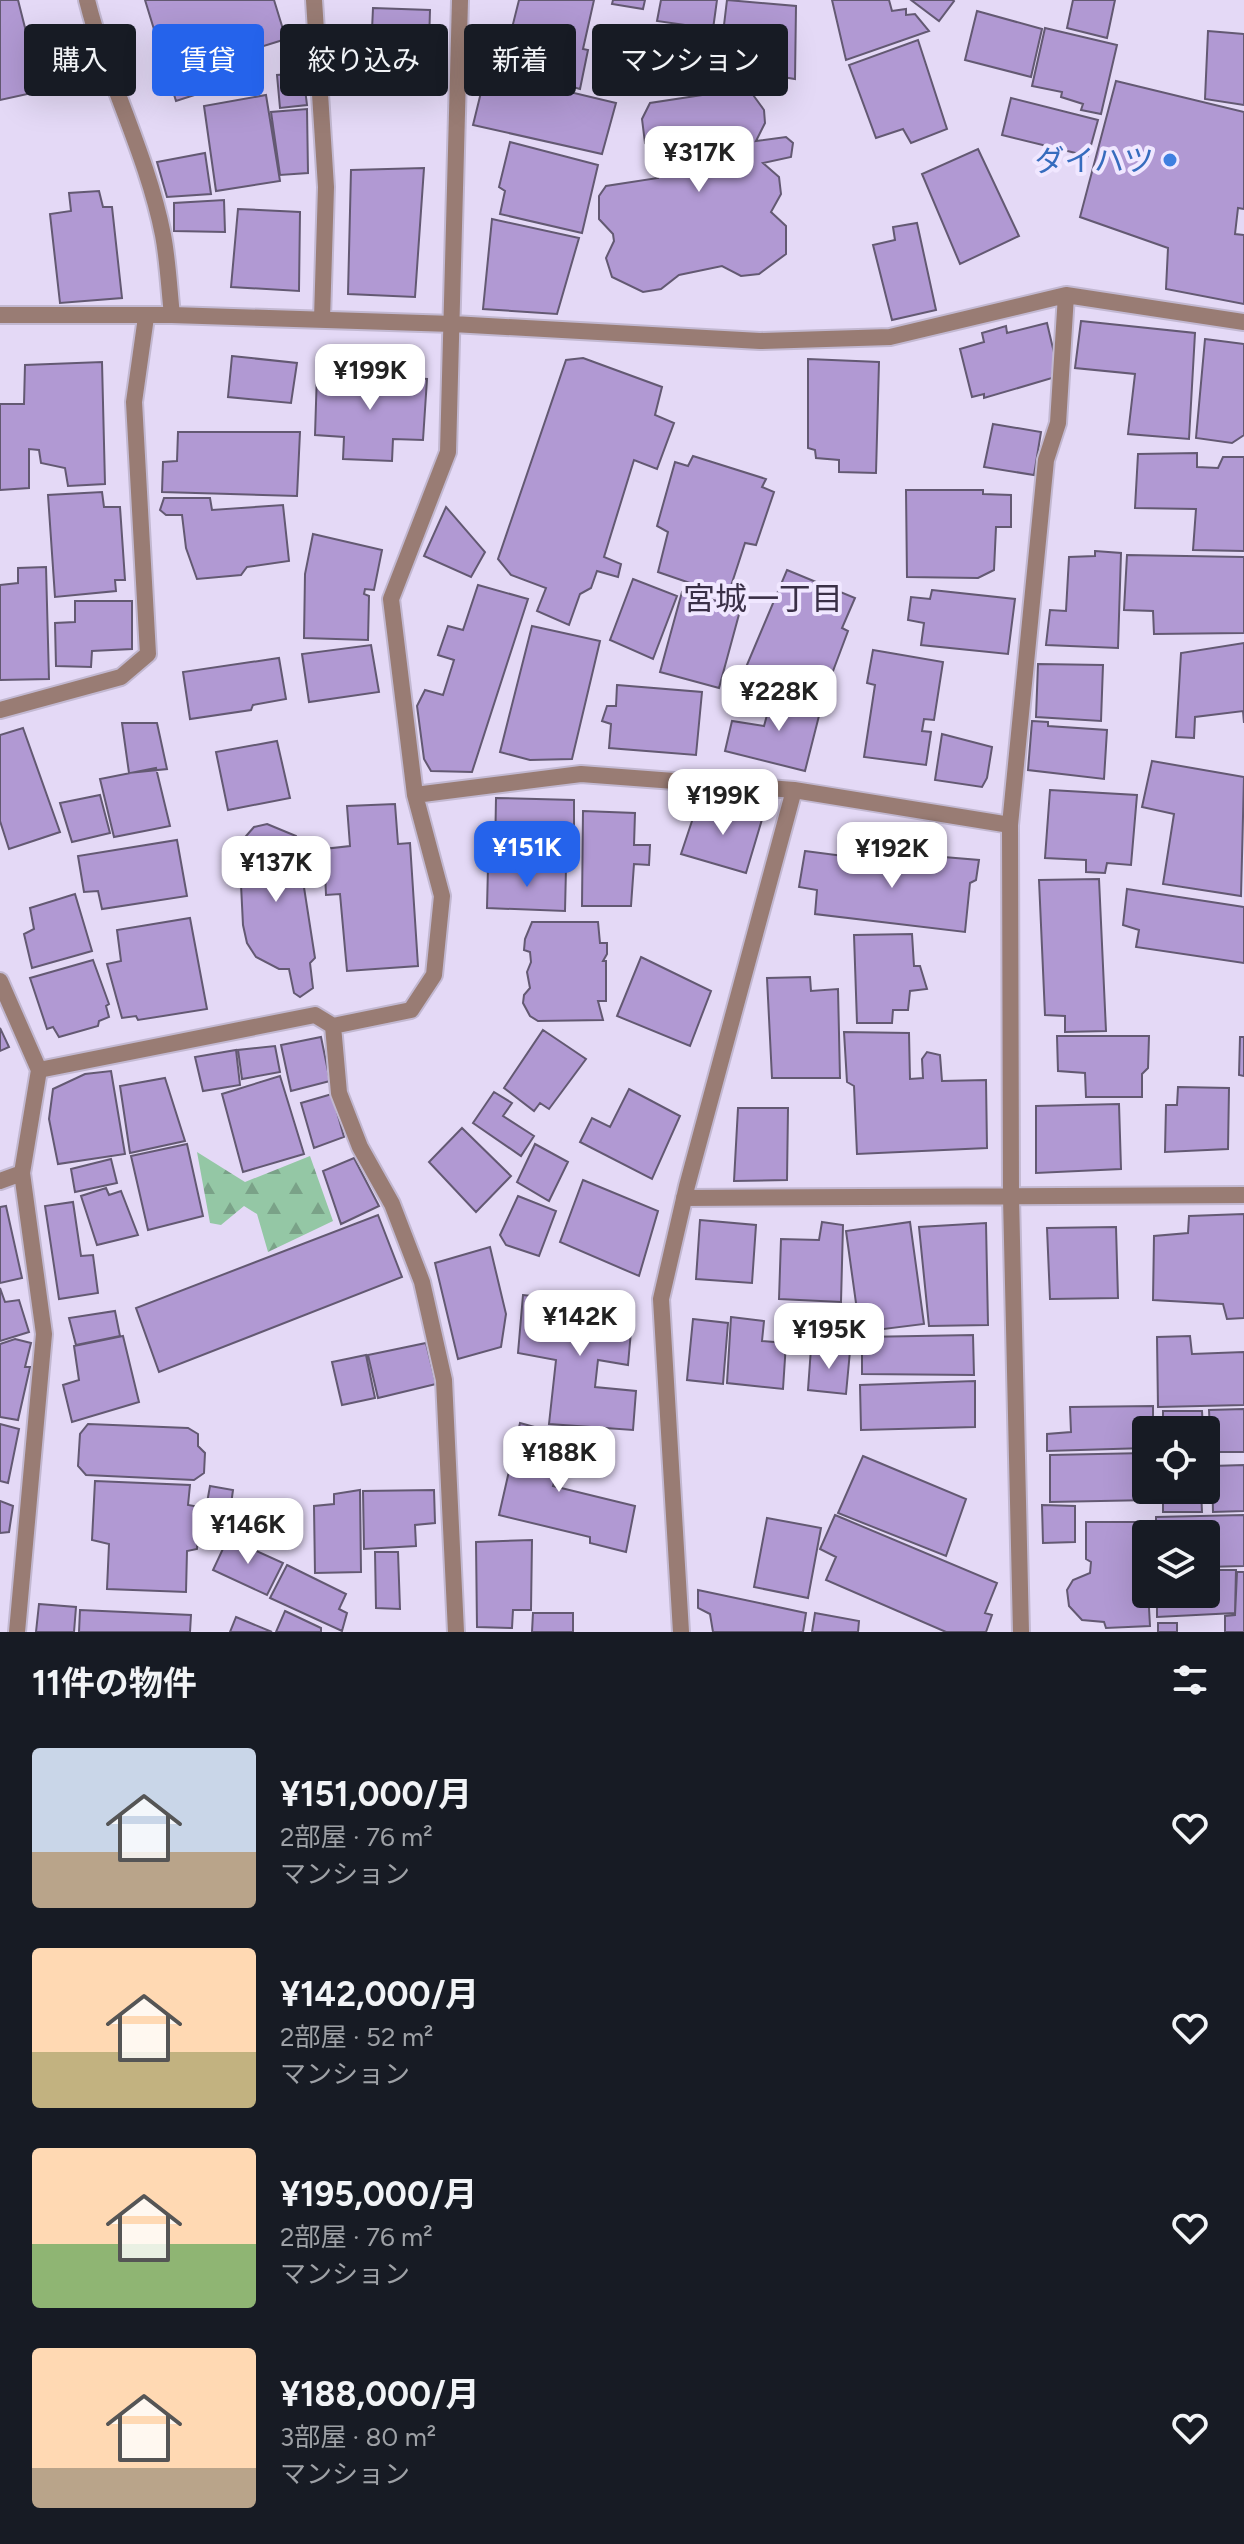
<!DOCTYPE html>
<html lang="ja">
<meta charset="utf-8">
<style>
:root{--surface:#171b24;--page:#242831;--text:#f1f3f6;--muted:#9ea1a6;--accent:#2563eb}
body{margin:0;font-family:Figtree,"Noto Sans JP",sans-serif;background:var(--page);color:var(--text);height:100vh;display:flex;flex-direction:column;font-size:30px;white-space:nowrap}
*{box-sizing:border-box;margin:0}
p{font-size:26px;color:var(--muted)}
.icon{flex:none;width:44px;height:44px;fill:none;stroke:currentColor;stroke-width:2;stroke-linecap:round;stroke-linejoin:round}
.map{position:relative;height:1632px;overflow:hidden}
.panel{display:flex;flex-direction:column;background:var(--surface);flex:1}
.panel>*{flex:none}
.banner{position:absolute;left:24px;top:24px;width:800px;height:72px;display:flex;gap:16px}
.tools{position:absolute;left:1132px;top:1416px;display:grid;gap:16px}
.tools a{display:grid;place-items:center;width:88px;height:88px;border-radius:8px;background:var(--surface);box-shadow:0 8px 32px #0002;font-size:40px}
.price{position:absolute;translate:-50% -68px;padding:0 18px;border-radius:16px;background:#fff;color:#222;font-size:26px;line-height:52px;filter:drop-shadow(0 2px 4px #0008)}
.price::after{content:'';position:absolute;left:50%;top:48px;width:24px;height:18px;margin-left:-12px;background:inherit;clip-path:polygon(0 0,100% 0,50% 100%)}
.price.active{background:var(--accent);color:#fff}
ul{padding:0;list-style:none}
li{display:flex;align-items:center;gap:24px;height:200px;padding:0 32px}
li span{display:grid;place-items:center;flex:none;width:224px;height:160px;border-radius:8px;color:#555}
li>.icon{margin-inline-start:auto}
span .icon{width:96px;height:96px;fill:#fffc;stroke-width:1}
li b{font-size:34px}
h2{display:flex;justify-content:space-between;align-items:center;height:96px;padding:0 32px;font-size:34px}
.pill{padding:0 28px;border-radius:8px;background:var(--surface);box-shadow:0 8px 32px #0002;font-size:28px;line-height:72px}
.pill.active{background:var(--accent);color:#fff}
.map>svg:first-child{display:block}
.forest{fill:url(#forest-firs)}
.building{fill:#b199d3;stroke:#635972;stroke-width:2}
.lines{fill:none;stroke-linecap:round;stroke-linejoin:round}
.minor-casing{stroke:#c2b8d1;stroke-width:20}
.minor{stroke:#997c74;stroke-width:16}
.shop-dot{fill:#3f7fe0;stroke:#f0e7ff;stroke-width:3}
.labels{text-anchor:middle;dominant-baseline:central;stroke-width:8;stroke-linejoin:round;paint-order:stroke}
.shop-label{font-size:30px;fill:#366cbe;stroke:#f0e7ff;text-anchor:end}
.neighbourhood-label{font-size:32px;fill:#3a3047;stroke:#f0e7ff}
</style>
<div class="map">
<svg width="1244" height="1632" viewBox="0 0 1244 1632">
<defs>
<pattern id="forest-firs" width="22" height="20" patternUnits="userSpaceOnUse" patternTransform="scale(2)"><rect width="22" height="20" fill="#94c7a5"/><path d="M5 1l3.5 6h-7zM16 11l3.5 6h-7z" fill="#7aa288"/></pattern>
</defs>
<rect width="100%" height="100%" fill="#e4d9f6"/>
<path class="forest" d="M197 1152 245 1182 310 1156 333 1221 268 1252 257 1214 244 1206 221 1225 210 1223Z"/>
<path class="building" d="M0 0H18L41 91 0 100Z
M145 0H274L286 39 241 53 247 78 176 101Z
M519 0H594L583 49 588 50 580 89 502 68Z
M613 0H645L643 9 612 4Z
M661 0H717L713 29 657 21Z
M727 0 796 6 795 79 719 67Z
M832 0H889L892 11 906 9V15L915 14 929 31 846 60Z
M911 0H953L954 1 939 21Z
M1073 0H1115L1107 38 1067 28Z
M373 8 430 10 428 77 377 75V32L372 30Z
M977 11 1042 29 1031 77 965 60Z
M1045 28 1117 45 1101 114 1081 110 1083 104 1061 97 1062 92 1032 86Z
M1208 31 1244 34V105L1205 99Z
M918 40 947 129 911 143 903 129 876 138 849 65Z
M486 72 616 103 602 154 473 125Z
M303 73 307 105 280 108 277 75Z
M1116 81 1244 112V209L1238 208 1235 234 1244 235V304L1166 289 1168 248 1080 217Z
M748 88 764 110 765 123 756 141 786 137 793 143 791 157 763 163 779 177 781 194 771 212 786 226V254L759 274 741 276 722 266 679 275 661 289 643 292 612 277 606 258 614 241 613 234 599 219V196L606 186 658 178V156L645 143 642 119 650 103Z
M266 95 280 181 216 191 204 106Z
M1011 98 1098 120 1088 156 1002 135Z
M307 109 308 173 280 175 271 112Z
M510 142 598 165 582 233 500 214 505 191 499 187Z
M978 149 1019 236 960 264 922 174Z
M205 153 211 194 167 197 157 162Z
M424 168 415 297 348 294 351 170Z
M99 191 103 207H112L122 298 60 303 50 214 71 211 69 193Z
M224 200 225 232 174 231V203Z
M238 209 300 212 299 291 231 287Z
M492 219 579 238 557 314 483 309Z
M917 223 936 310 892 320 873 245 895 240 893 227Z
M1081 321 1195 333 1189 439 1128 434 1135 374 1075 368Z
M1047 323 1055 357 1052 378 984 398V394L972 397 960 349 984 342 982 333 1006 326 1007 333Z
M1205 339 1244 344V435L1232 443 1196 438Z
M232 356 297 363 291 403 228 397Z
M583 358 662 387 655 415 674 423 657 469 634 460 604 557 621 564 618 577 597 571 591 588 580 594 569 625 537 611 546 588 511 575 498 559 566 360Z
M808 359 879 362 876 473 839 472V460L816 458 815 450 808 448Z
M102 362 105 484 68 486 65 468 41 463 39 450 29 449V488L0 490V404H24L25 365Z
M317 372 427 379 423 440 393 439 392 461 343 459 344 437 315 435Z
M993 424 1041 432 1034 475 984 467Z
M178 432H300L297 496 162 492 163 462 177 461Z
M1197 453V467L1218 468 1223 457H1244V551L1193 550 1196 509 1135 508 1138 454Z
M693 456 766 479 762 487 774 492 756 545 745 543 731 586 716 592 658 572 668 532 657 526 675 462 688 466Z
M906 490H983V494L1011 495V527H996L994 570 978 578 907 577Z
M102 492 104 507H120L125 580H115L116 591 55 597 48 495Z
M164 498H210L212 510 283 505 289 561 247 567 241 575 197 579 186 548 182 515H166L160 510Z
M446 507 485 552 471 577 424 556Z
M313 534 382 550 374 590 365 589 364 594 369 596 368 640 304 638 305 574Z
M1095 551 1121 553 1118 648 1046 645 1050 610 1066 611 1069 557 1095 556Z
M1127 555 1244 557V633L1154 634 1153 611 1124 610Z
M46 567 49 679 0 680V585L18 583V568Z
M787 570 855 598 842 628 848 631 824 695 815 698 744 672Z
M633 579 677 596 653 659 610 640Z
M478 585 528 599 472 772 431 771 424 759 417 706 425 690 443 695 454 660 438 655 448 626 463 630Z
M932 590 1015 599 1008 654 921 645 924 623 908 620 911 597 930 599Z
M682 592 741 607 719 688 660 672Z
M75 601H132V649L92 651 91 667 56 666 55 623 75 622Z
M532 626 600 641 572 759 530 760 500 752Z
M1244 643V723L1243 711 1195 717 1194 738 1176 737 1181 653Z
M371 645 379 692 309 702 302 654Z
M873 650 943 662 934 720 924 719 922 731 931 732 926 765 864 757 875 685 867 683Z
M279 658 286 699 253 705 251 710 190 719 183 672Z
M1038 664 1103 665 1101 721 1036 717Z
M617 685 702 692 696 755 609 748 611 724 602 721 607 706H616Z
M773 693 822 704 805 771 725 751 732 721 764 726Z
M1032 721 1048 722V726L1107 730 1104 779 1028 770Z
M122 723H157L167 769 129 773Z
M23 728 60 832 9 849 0 821V735Z
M942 734 992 747 987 778 982 787 935 780Z
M277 741 290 798 228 810 216 752Z
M1152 761 1244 777 1241 896 1163 884 1174 814 1142 807Z
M156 768 170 826 114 837 100 779Z
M1050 790 1137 795 1131 865 1107 863 1105 873 1086 872V860L1045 858Z
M100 795 110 833 72 842 60 803Z
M496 798 574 800V858L495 855Z
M698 803 730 813 734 807 763 816 746 873 681 854Z
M395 804 398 844 410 843 418 966 347 971 340 894 326 895 324 849 350 846 347 806Z
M583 811 635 813 634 845H650L649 865 634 864 631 906H582Z
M267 824 296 836 315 958 310 963 313 988 300 997 294 993 289 969H279L256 957 247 943 243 925 239 844 254 827Z
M177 840 187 896 102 909 98 891 84 892 78 856Z
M805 851 928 867 932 856 979 860 976 880 970 883 965 932 815 914 817 890 799 887Z
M488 867 566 868 565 911 487 908Z
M1099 879 1106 1031 1065 1032V1016L1045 1015 1039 880Z
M1127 889 1244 907V963L1136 947 1139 930 1123 925Z
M75 894 92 951 32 968 24 934 34 929 30 908Z
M190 918 207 1009 138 1020 136 1016 122 1018 107 964 121 961 117 930Z
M532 922H598L600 943H607V954L603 961H606V1001H598L603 1020 538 1021 530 1016 523 1003 524 995 530 988 527 972 531 962 530 952 524 950 525 939Z
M912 934 914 966H920L927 989 910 991 908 1010H893L892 1023H857L854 935Z
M641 957 711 991 690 1046 617 1016Z
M93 960 109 1004 106 1006 109 1017 99 1021 98 1026 59 1037 53 1027 47 1029 30 978Z
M810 977 811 991 838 989 840 1078H772L767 978Z
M0 1028 9 1047 0 1051Z
M543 1030 586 1059 549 1109 540 1103 534 1111 504 1088Z
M844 1032 909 1033 910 1079 923 1078 922 1059 927 1052 940 1055 942 1081 986 1080 987 1148 857 1154 854 1086 847 1082Z
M1057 1036H1149L1148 1068 1142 1074V1097H1086L1085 1073 1058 1071Z
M321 1037 330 1081 291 1091 281 1045Z
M1240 1037H1244V1076L1239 1075Z
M275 1046 280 1072 242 1079 238 1050Z
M236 1050 240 1085 203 1091 195 1057Z
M111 1071 125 1154 58 1164 49 1119 53 1089 85 1074Z
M280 1076 304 1154 243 1172 222 1094Z
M165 1078 185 1141 130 1153 120 1086Z
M1178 1087 1229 1088 1228 1149 1165 1152 1166 1105H1177Z
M629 1089 680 1116 652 1179 580 1142 592 1118 610 1127Z
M494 1092 512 1103 503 1116 534 1136 521 1156 473 1123Z
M332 1094 344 1137 314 1148 301 1103Z
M1119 1104 1121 1169 1036 1173V1106Z
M738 1108H788L787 1180 734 1181Z
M462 1128 511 1176 476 1212 429 1162Z
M187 1144 203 1216 148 1230 131 1156Z
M535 1144 568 1162 549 1201 517 1182Z
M354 1158 379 1206 341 1224 323 1171Z
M111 1159 117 1183 75 1192 71 1169Z
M583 1180 658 1211 639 1276 560 1242Z
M106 1188 109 1195 121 1191 138 1235 97 1245 81 1196Z
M518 1196 556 1211 539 1256 506 1245 500 1235Z
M73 1202 81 1256 93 1255 98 1293 59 1299 45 1206Z
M6 1206 22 1278 0 1283V1207Z
M1244 1214V1318L1227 1319 1223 1304 1153 1300 1154 1236 1188 1233 1189 1216Z
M378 1215 402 1277 159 1372 136 1308Z
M700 1220 756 1225 752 1283 696 1279Z
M822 1222 843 1225 841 1302 779 1299 781 1239 819 1240Z
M910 1222 924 1324 860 1332 846 1231Z
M986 1223 988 1325 929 1326 919 1227Z
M1116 1227 1118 1298 1050 1299 1047 1228Z
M490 1247 506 1314 501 1347 458 1359 435 1263Z
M0 1288 5 1302 19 1300 29 1332 0 1341Z
M523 1295 633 1308 628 1365 598 1360 595 1387 636 1391 633 1430 549 1424 556 1360 518 1353Z
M790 1305 834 1308 833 1345 789 1341Z
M115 1311 120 1336 76 1345 69 1318Z
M731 1317 764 1321 762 1341 786 1343 783 1389 727 1383Z
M693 1319 728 1323 723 1384 687 1380Z
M973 1335 974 1375 862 1374V1337Z
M123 1336 139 1402 72 1422 63 1385 79 1380 74 1346Z
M1190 1336 1192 1354 1244 1352V1405L1158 1407 1157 1337Z
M15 1339 31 1343 25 1367H30L18 1420 0 1417V1344Z
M426 1343 436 1384 378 1398 368 1355Z
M811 1348 850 1351 846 1394 808 1390Z
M366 1355 375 1398 342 1405 332 1362Z
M975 1381V1427L861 1430 860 1385Z
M1153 1406V1430H1146V1448L1047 1451V1434L1071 1432 1070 1407Z
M1244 1409V1452H1211L1209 1410Z
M1163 1411H1202L1203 1430H1163Z
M520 1423 567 1436 553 1486 635 1506 626 1552 590 1543V1537L499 1515Z
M0 1424 19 1429 8 1483 0 1481Z
M88 1424 188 1428 198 1434V1446L205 1453 204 1473 194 1480 86 1475 78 1466 80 1434Z
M1146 1453V1490H1151V1500L1050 1502V1455Z
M863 1456 966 1499 946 1556 838 1513Z
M1244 1465V1511L1213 1512 1212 1466Z
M95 1481 190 1485 188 1505 200 1507 197 1549 187 1551 186 1592 107 1589 109 1544 92 1540Z
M210 1486 233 1490 229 1519 205 1514Z
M360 1490 361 1572 315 1573 314 1506 334 1504V1494Z
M434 1490 435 1523 415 1525 416 1546 364 1549 363 1491Z
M1163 1490H1201L1202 1512H1163Z
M0 1501 13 1506 9 1532 0 1533Z
M1042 1505 1075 1506V1542L1043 1543Z
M238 1507 280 1508 279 1539 238 1537Z
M835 1515 997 1583 985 1613 992 1615 986 1632H946L826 1580 836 1557 820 1549Z
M1244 1515V1566L1206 1567V1534H1156V1517Z
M767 1518 821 1528 808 1598 754 1587Z
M1086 1522H1142L1141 1553H1146L1150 1626 1106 1628 1104 1622 1082 1620 1069 1606 1067 1590 1073 1580 1090 1573 1091 1562 1086 1559Z
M228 1538 283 1563 267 1595 213 1570Z
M532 1540 531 1610H513L512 1628 477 1627 476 1542Z
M375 1552H398L400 1609 376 1608Z
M287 1565 346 1594 339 1609 347 1613 342 1631 270 1598Z
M1206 1570H1236L1235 1613 1157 1617V1594H1206Z
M1237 1572H1244V1632H1225V1616L1235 1615Z
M698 1590 806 1613 803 1632H713L710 1614 698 1608Z
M39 1604 76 1607 74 1632H36Z
M80 1610 191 1615 190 1632H79Z
M285 1611 321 1628V1632H276Z
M533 1613H573V1632H532Z
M815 1613 859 1621 858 1632H812Z
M236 1617 272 1632H230Z
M1158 1623H1177V1632H1158Z"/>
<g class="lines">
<defs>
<path id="minor" d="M87 0C107 80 147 154 163 235 168 261 169 288 172 315
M314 0 326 187 322 319
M460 0 448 452 391 599 415 795 581 774 794 790 1010 825
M0 315H172L453 324 760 341 890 337 1066 295 1244 322
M0 710 121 677 148 654 134 402 146 317
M0 981 39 1070 22 1173 44 1334 17 1632
M333 1026 339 1093 360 1147 392 1204 422 1282 444 1380 456 1632
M39 1070 315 1015 333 1026 411 1010 434 975 442 896 415 795
M0 1181 22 1173
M684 1198 1244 1195
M681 1632 661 1299 687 1186 794 790
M1021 1632 1011 1197 1010 825 1046 460 1058 423 1066 295"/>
</defs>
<use href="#minor" class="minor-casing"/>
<use href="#minor" class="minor"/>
</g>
<circle class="shop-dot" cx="1170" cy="160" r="8"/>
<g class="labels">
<g class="shop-label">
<text x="1154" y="160">ダイハツ</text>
</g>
<g class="neighbourhood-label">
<text x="763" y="599">宮城一丁目</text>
</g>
</g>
</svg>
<div class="tools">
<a><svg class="icon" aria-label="locate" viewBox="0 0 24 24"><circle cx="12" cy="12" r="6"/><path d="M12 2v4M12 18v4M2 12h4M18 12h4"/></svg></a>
<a><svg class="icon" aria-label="layers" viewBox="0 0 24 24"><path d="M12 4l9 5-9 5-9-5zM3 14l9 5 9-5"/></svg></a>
</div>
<b class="price" style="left:699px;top:194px">¥317K</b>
<b class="price" style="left:370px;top:412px">¥199K</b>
<b class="price" style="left:779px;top:733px">¥228K</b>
<b class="price" style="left:723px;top:837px">¥199K</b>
<b class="price active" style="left:527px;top:889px">¥151K</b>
<b class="price" style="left:892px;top:890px">¥192K</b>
<b class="price" style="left:276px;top:904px">¥137K</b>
<b class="price" style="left:580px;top:1358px">¥142K</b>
<b class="price" style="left:829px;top:1371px">¥195K</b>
<b class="price" style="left:559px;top:1494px">¥188K</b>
<b class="price" style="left:248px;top:1566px">¥146K</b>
<div class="banner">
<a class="pill">購入</a>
<a class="pill active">賃貸</a>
<a class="pill">絞り込み</a>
<a class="pill">新着</a>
<a class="pill">マンション</a>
</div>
</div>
<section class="panel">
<h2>11件の物件<svg class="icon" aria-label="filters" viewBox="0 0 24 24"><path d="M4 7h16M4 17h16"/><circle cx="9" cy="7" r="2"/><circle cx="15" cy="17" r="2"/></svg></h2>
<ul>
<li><span style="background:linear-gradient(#c9d6e8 65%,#b9a48a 0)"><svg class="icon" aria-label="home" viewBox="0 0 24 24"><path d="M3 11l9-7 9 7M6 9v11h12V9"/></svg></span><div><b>¥151,000/月</b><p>2部屋 · 76 m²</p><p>マンション</p></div><svg class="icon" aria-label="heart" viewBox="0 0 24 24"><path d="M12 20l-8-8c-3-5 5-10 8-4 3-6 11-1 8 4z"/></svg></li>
<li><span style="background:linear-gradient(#ffd9b3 65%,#c2b280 0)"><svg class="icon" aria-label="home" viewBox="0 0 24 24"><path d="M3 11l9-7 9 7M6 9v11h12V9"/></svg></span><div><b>¥142,000/月</b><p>2部屋 · 52 m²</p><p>マンション</p></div><svg class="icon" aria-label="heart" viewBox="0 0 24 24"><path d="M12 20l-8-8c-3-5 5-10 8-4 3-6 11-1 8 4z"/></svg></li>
<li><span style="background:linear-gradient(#ffd9b3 60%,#8fb573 0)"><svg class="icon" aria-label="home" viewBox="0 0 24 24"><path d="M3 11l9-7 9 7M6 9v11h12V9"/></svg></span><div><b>¥195,000/月</b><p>2部屋 · 76 m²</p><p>マンション</p></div><svg class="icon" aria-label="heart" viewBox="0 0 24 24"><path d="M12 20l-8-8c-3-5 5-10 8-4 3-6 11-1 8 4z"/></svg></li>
<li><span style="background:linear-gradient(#ffd9b3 75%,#b9a48a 0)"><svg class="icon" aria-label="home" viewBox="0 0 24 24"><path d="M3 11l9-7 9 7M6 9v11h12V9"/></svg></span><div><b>¥188,000/月</b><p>3部屋 · 80 m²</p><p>マンション</p></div><svg class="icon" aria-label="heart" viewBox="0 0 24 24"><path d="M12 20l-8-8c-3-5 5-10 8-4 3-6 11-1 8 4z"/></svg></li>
</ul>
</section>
